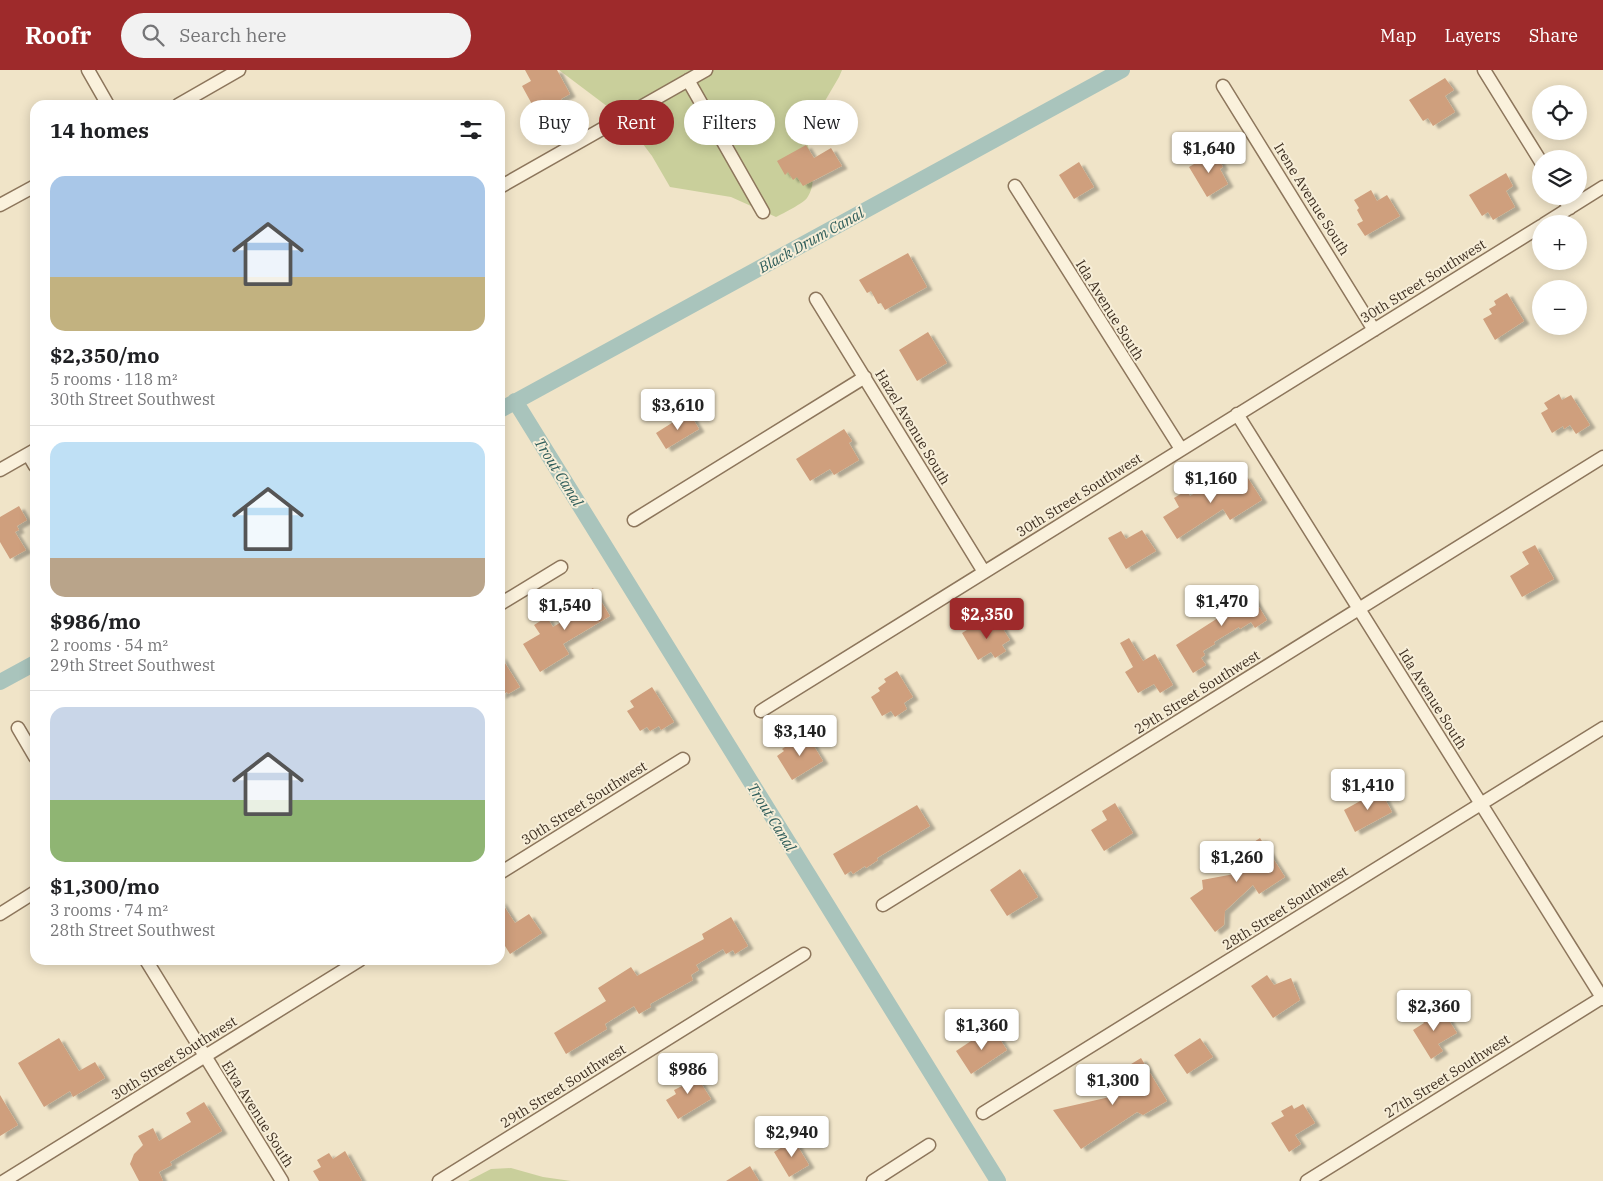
<!DOCTYPE html>
<meta charset="utf-8">
<style>
:root{--surface:#fff;--page:#f2f2f2;--text:#202124;--muted:#757577;--line:#e0e0e0;--accent:#9e2a2b}
body{margin:0;font-family:"IBM Plex Serif",serif;background:var(--page);color:var(--text);height:100vh;display:flex;flex-direction:column;font-size:19px;white-space:nowrap}
*{box-sizing:border-box;margin:0}
p{font-size:16px;color:var(--muted)}
.icon{flex:none;width:28px;height:28px;fill:none;stroke:currentColor;stroke-width:2;stroke-linecap:round;stroke-linejoin:round}
.map{position:relative;flex:1;overflow:hidden}
.side{position:absolute;left:30px;top:30px;width:475px;height:865px;display:flex;flex-direction:column;background:var(--surface);border-radius:15px;box-shadow:0 2px 12px #0003}
.side>*{flex:none}
.guide{position:absolute;left:520px;top:30px;width:475px;height:45px;display:flex;gap:10px}
.controls{position:absolute;left:1532px;top:15px;display:grid;gap:10px}
.controls a{display:grid;place-items:center;width:55px;height:55px;border-radius:50%;background:var(--surface);box-shadow:0 2px 12px #0003;font-size:25px}
.price{position:absolute;translate:-50% -42px;padding:0 11px;border-radius:5px;background:#fff;color:#222;font-size:16px;line-height:32px;filter:drop-shadow(0 1px 2px #0008)}
.price::after{content:'';position:absolute;left:50%;top:30px;width:15px;height:11px;margin-left:-8px;background:inherit;clip-path:polygon(0 0,100% 0,50% 100%)}
.price.active{background:var(--accent);color:#fff}
ul{padding:0;list-style:none}
li{display:grid;align-content:center;gap:10px;height:265px;padding:0 20px}
li+li{border-top:1px solid var(--line)}
li span{display:grid;place-items:center;height:155px;border-radius:15px;color:#555}
li>.icon{margin-inline-start:auto}
span .icon{width:90px;height:90px;fill:#fffc;stroke-width:1}
li b{font-size:21px}
h2{display:flex;justify-content:space-between;align-items:center;height:60px;padding:0 20px;font-size:21px}
.tag{padding:0 18px;border-radius:22px;background:var(--surface);box-shadow:0 2px 12px #0003;font-size:18px;line-height:45px}
.tag.active{background:var(--accent);color:#fff}
header{display:flex;align-items:center;gap:30px;box-sizing:border-box;height:70px;padding:0 25px;background:var(--accent);color:#fff}
header strong{font-size:24px}
nav{display:flex;gap:28px;margin-inline-start:auto;font-size:18px}
.search{width:350px;height:45px;background:var(--page);display:flex;align-items:center;gap:12px;box-sizing:border-box;padding:0 18px;border-radius:28px;color:var(--muted);font-size:19px}
.map>svg:first-child{display:block}
.green{fill:#c9cf9b}
.lines{fill:none;stroke-linecap:round;stroke-linejoin:round}
.canal{stroke:#a9c4bc;stroke-width:16}
.building{fill:#cf9f7d;filter:url(#shadow)}
.minor-casing{stroke:#8d765c;stroke-width:15}
.minor{stroke:#faf1dc;stroke-width:12}
.labels{text-anchor:middle;dominant-baseline:central;stroke-width:4;stroke-linejoin:round;paint-order:stroke}
.street-label{font-size:14px;fill:#3d2e20;stroke:#f7eed8}
.water-label{font-size:15px;font-style:italic;fill:#2f5d5a;stroke:#f7eed8}
</style>
<header>
<strong>Roofr</strong>
<div class="search"><svg class="icon" aria-label="search" viewBox="0 0 24 24"><circle cx="10" cy="10" r="6"/><path d="M15 15l6 6"/></svg>Search here</div>
<nav><a>Map</a><a>Layers</a><a>Share</a></nav>
</header>
<div class="map">
<svg width="1603" height="1111" viewBox="0 0 1603 1111">
<defs>
<filter id="shadow"><feDropShadow dx="5.5" dy="3" stdDeviation="1" flood-color="#0004"/></filter>
</defs>
<rect width="100%" height="100%" fill="#f0e4c8"/>
<path class="green" d="M559 0H842L839 7 805 65C810 83 819 111 807 128 802 134 784 143 776 147L731 127 670 117 652 86 624 49Z
M511 1098 543 1107 571 1111H468L491 1099Z"/>
<g class="lines">
<path class="canal" d="M515 331 998 1111
M500 340 1122 0
M0 612 35 593"/>
</g>
<path class="building" d="M525 0H557L570 24 561 29 564 33 539 47 522 16 531 11Z
M1445 8 1454 20 1445 26 1455 42 1433 56 1428 48 1423 51 1409 30Z
M806 75 814 88 831 78 842 96 803 116 797 107 793 110 788 102 785 105 777 91Z
M1214 82 1223 97 1220 99 1228 114 1207 127 1189 97Z
M1079 92 1094 117 1074 129 1059 105Z
M1506 103 1513 116 1506 121 1515 137 1493 150 1488 142 1482 146 1469 125Z
M1371 120 1377 131 1387 125 1400 146 1365 166 1357 154 1363 151 1357 140 1359 138 1354 130Z
M908 183 927 217 885 240 881 233 878 234 871 221 867 223 859 210Z
M1507 223 1524 251 1495 270 1483 249 1492 244 1489 239 1496 235 1494 231Z
M928 262 947 293 917 311 899 280Z
M1559 324 1562 330 1571 325 1590 355 1576 364 1570 355 1564 359 1563 356 1552 363 1541 343 1548 339 1544 333Z
M689 342 699 359 666 379 656 363Z
M844 359 852 371 849 373 859 390 834 405 830 399 810 411 796 389Z
M1246 405 1262 430 1230 450 1223 439 1177 469 1163 447 1179 437 1174 428 1187 420 1190 426 1221 407 1226 416Z
M19 436 27 450 17 456 19 460 15 462 26 480 10 489 0 472V447Z
M1142 460 1156 481 1126 499 1108 468 1121 461 1126 469Z
M1535 475 1554 509 1522 527 1510 506 1529 494 1522 482Z
M1246 516 1267 550 1255 558 1251 552 1240 559 1239 557 1214 572 1215 574 1203 581 1205 585 1201 588 1206 595 1193 603 1176 575 1221 546 1220 545 1231 538 1225 529Z
M593 518 610 546 563 574 569 584 540 602 523 574 540 564 534 555 547 547 553 557 578 542 575 537 584 532 580 526Z
M998 551 1010 570 1002 575 1006 581 995 588 991 582 978 590 962 563 975 555 977 558 980 556 983 560Z
M1129 568 1143 591 1155 584 1173 615 1160 623 1154 614 1138 623 1125 602 1133 597 1120 573Z
M500 585 520 617 508 624 507 622 500 626Z
M897 601 913 627 904 633 907 639 895 647 891 641 882 646 871 627 880 621 878 618 886 612 884 609Z
M652 617 674 652 661 660 659 656 650 661 647 657 640 661 627 641 634 637 630 631Z
M806 663 823 691 792 710 777 686 784 681 782 679Z
M1380 720 1392 742 1355 762 1344 740Z
M1115 733 1133 763 1104 781 1091 760 1107 750 1102 741Z
M917 735 930 756 877 788 878 790 866 798 865 796 853 804 851 801 845 805 833 784Z
M1260 768 1285 807 1259 824 1253 815 1225 841 1224 855 1215 862 1190 828 1203 819 1202 810 1245 802 1234 785Z
M1020 799 1038 827 1007 846 990 820Z
M500 830 515 853 529 844 542 863 510 884 500 868Z
M731 847 748 876 735 884 733 880 726 884 723 879 696 895 699 900 691 905 693 910 650 934 651 937 639 944 634 936 605 954 607 959 566 984 554 963 606 931 598 918 631 897 637 906 704 869 702 864Z
M1267 905 1274 915 1291 908 1300 930 1273 948 1251 916Z
M1432 940 1435 946 1443 941 1457 963 1438 974 1443 981 1431 989 1413 960 1424 953 1420 947Z
M992 957 1007 980 971 1004 956 981Z
M59 968 79 1001 95 992 105 1008 73 1027 70 1021 44 1037 18 993Z
M1200 968 1213 987 1187 1004 1174 985Z
M1141 988 1167 1031 1143 1045 1137 1042 1081 1079 1053 1040 1114 1026 1110 1020 1129 1008 1123 999Z
M692 999 711 1029 678 1049 666 1030 676 1024 674 1020 684 1015 679 1007Z
M0 1025 18 1055 0 1066Z
M204 1032 222 1061 170 1092 172 1095 159 1102 163 1111H139L130 1094 134 1084 143 1075 138 1066 153 1058 159 1071 191 1052 186 1043Z
M1303 1034 1315 1053 1295 1065 1301 1074 1289 1082 1271 1053 1284 1046 1281 1041 1292 1035 1294 1039Z
M794 1070 809 1095 789 1107 774 1082Z
M345 1081 362 1111H319L313 1101 321 1097 317 1090 329 1083 333 1089Z
M750 1096 759 1111H726Z"/>
<g class="lines">
<defs>
<path id="minor" d="M88 0 108 35
M1484 0 1541 92
M688 10 763 142
M1223 16 1374 260
M178 35 239 0
M1015 116 1181 379
M500 117 706 0
M1562 126 1570 138
M0 135 35 116
M1544 154 1603 117
M816 229 984 502
M1237 344 1603 929
M28 384 35 396
M0 400 35 380
M634 450 865 307
M500 534 561 497
M761 641 1541 156
M18 658 35 687
M500 803 683 689
M883 835 1603 387
M0 844 35 822
M146 890 282 1111
M983 1043 1603 658
M4 1111 360 890
M439 1111 804 884
M873 1111 929 1075
M1307 1111 1603 927"/>
</defs>
<use href="#minor" class="minor-casing"/>
<use href="#minor" class="minor"/>
</g>
<g class="labels">
<g class="street-label">
<text transform="translate(1312 129) rotate(58)">Irene Avenue South</text>
<text transform="translate(1423 211) rotate(-32)">30th Street Southwest</text>
<text transform="translate(1110 240) rotate(58)">Ida Avenue South</text>
<text transform="translate(913 357) rotate(59)">Hazel Avenue South</text>
<text transform="translate(1079 425) rotate(-32)">30th Street Southwest</text>
<text transform="translate(1197 622) rotate(-32)">29th Street Southwest</text>
<text transform="translate(1433 629) rotate(58)">Ida Avenue South</text>
<text transform="translate(584 733) rotate(-32)">30th Street Southwest</text>
<text transform="translate(1285 838) rotate(-32)">28th Street Southwest</text>
<text transform="translate(174 988) rotate(-32)">30th Street Southwest</text>
<text transform="translate(1447 1006) rotate(-32)">27th Street Southwest</text>
<text transform="translate(563 1016) rotate(-32)">29th Street Southwest</text>
<text transform="translate(258 1044) rotate(58)">Elva Avenue South</text>
</g>
<g class="water-label">
<text transform="translate(811 170) rotate(-29)">Black Drum Canal</text>
<text transform="translate(559 402) rotate(58)">Trout Canal</text>
<text transform="translate(772 747) rotate(58)">Trout Canal</text>
</g>
</g>
</svg>
<div class="controls">
<a><svg class="icon" aria-label="locate" viewBox="0 0 24 24"><circle cx="12" cy="12" r="6"/><path d="M12 2v4M12 18v4M2 12h4M18 12h4"/></svg></a>
<a><svg class="icon" aria-label="layers" viewBox="0 0 24 24"><path d="M12 4l9 5-9 5-9-5zM3 14l9 5 9-5"/></svg></a>
<a>+</a>
<a>−</a>
</div>
<b class="price" style="left:1209px;top:104px">$1,640</b>
<b class="price" style="left:678px;top:361px">$3,610</b>
<b class="price" style="left:1211px;top:434px">$1,160</b>
<b class="price" style="left:1222px;top:557px">$1,470</b>
<b class="price" style="left:565px;top:561px">$1,540</b>
<b class="price active" style="left:987px;top:570px">$2,350</b>
<b class="price" style="left:800px;top:687px">$3,140</b>
<b class="price" style="left:1368px;top:741px">$1,410</b>
<b class="price" style="left:1237px;top:813px">$1,260</b>
<b class="price" style="left:1434px;top:962px">$2,360</b>
<b class="price" style="left:982px;top:981px">$1,360</b>
<b class="price" style="left:688px;top:1025px">$986</b>
<b class="price" style="left:1113px;top:1036px">$1,300</b>
<b class="price" style="left:792px;top:1088px">$2,940</b>
<div class="guide">
<a class="tag">Buy</a>
<a class="tag active">Rent</a>
<a class="tag">Filters</a>
<a class="tag">New</a>
</div>
<section class="side">
<h2>14 homes<svg class="icon" aria-label="filters" viewBox="0 0 24 24"><path d="M4 7h16M4 17h16"/><circle cx="9" cy="7" r="2"/><circle cx="15" cy="17" r="2"/></svg></h2>
<ul>
<li><span style="background:linear-gradient(#a9c7e8 65%,#c2b280 0)"><svg class="icon" aria-label="home" viewBox="0 0 24 24"><path d="M3 11l9-7 9 7M6 9v11h12V9"/></svg></span><div><b>$2,350/mo</b><p>5 rooms · 118 m²</p><p>30th Street Southwest</p></div></li>
<li><span style="background:linear-gradient(#bfe0f5 75%,#b9a48a 0)"><svg class="icon" aria-label="home" viewBox="0 0 24 24"><path d="M3 11l9-7 9 7M6 9v11h12V9"/></svg></span><div><b>$986/mo</b><p>2 rooms · 54 m²</p><p>29th Street Southwest</p></div></li>
<li><span style="background:linear-gradient(#c9d6e8 60%,#8fb573 0)"><svg class="icon" aria-label="home" viewBox="0 0 24 24"><path d="M3 11l9-7 9 7M6 9v11h12V9"/></svg></span><div><b>$1,300/mo</b><p>3 rooms · 74 m²</p><p>28th Street Southwest</p></div></li>
</ul>
</section>
</div>
